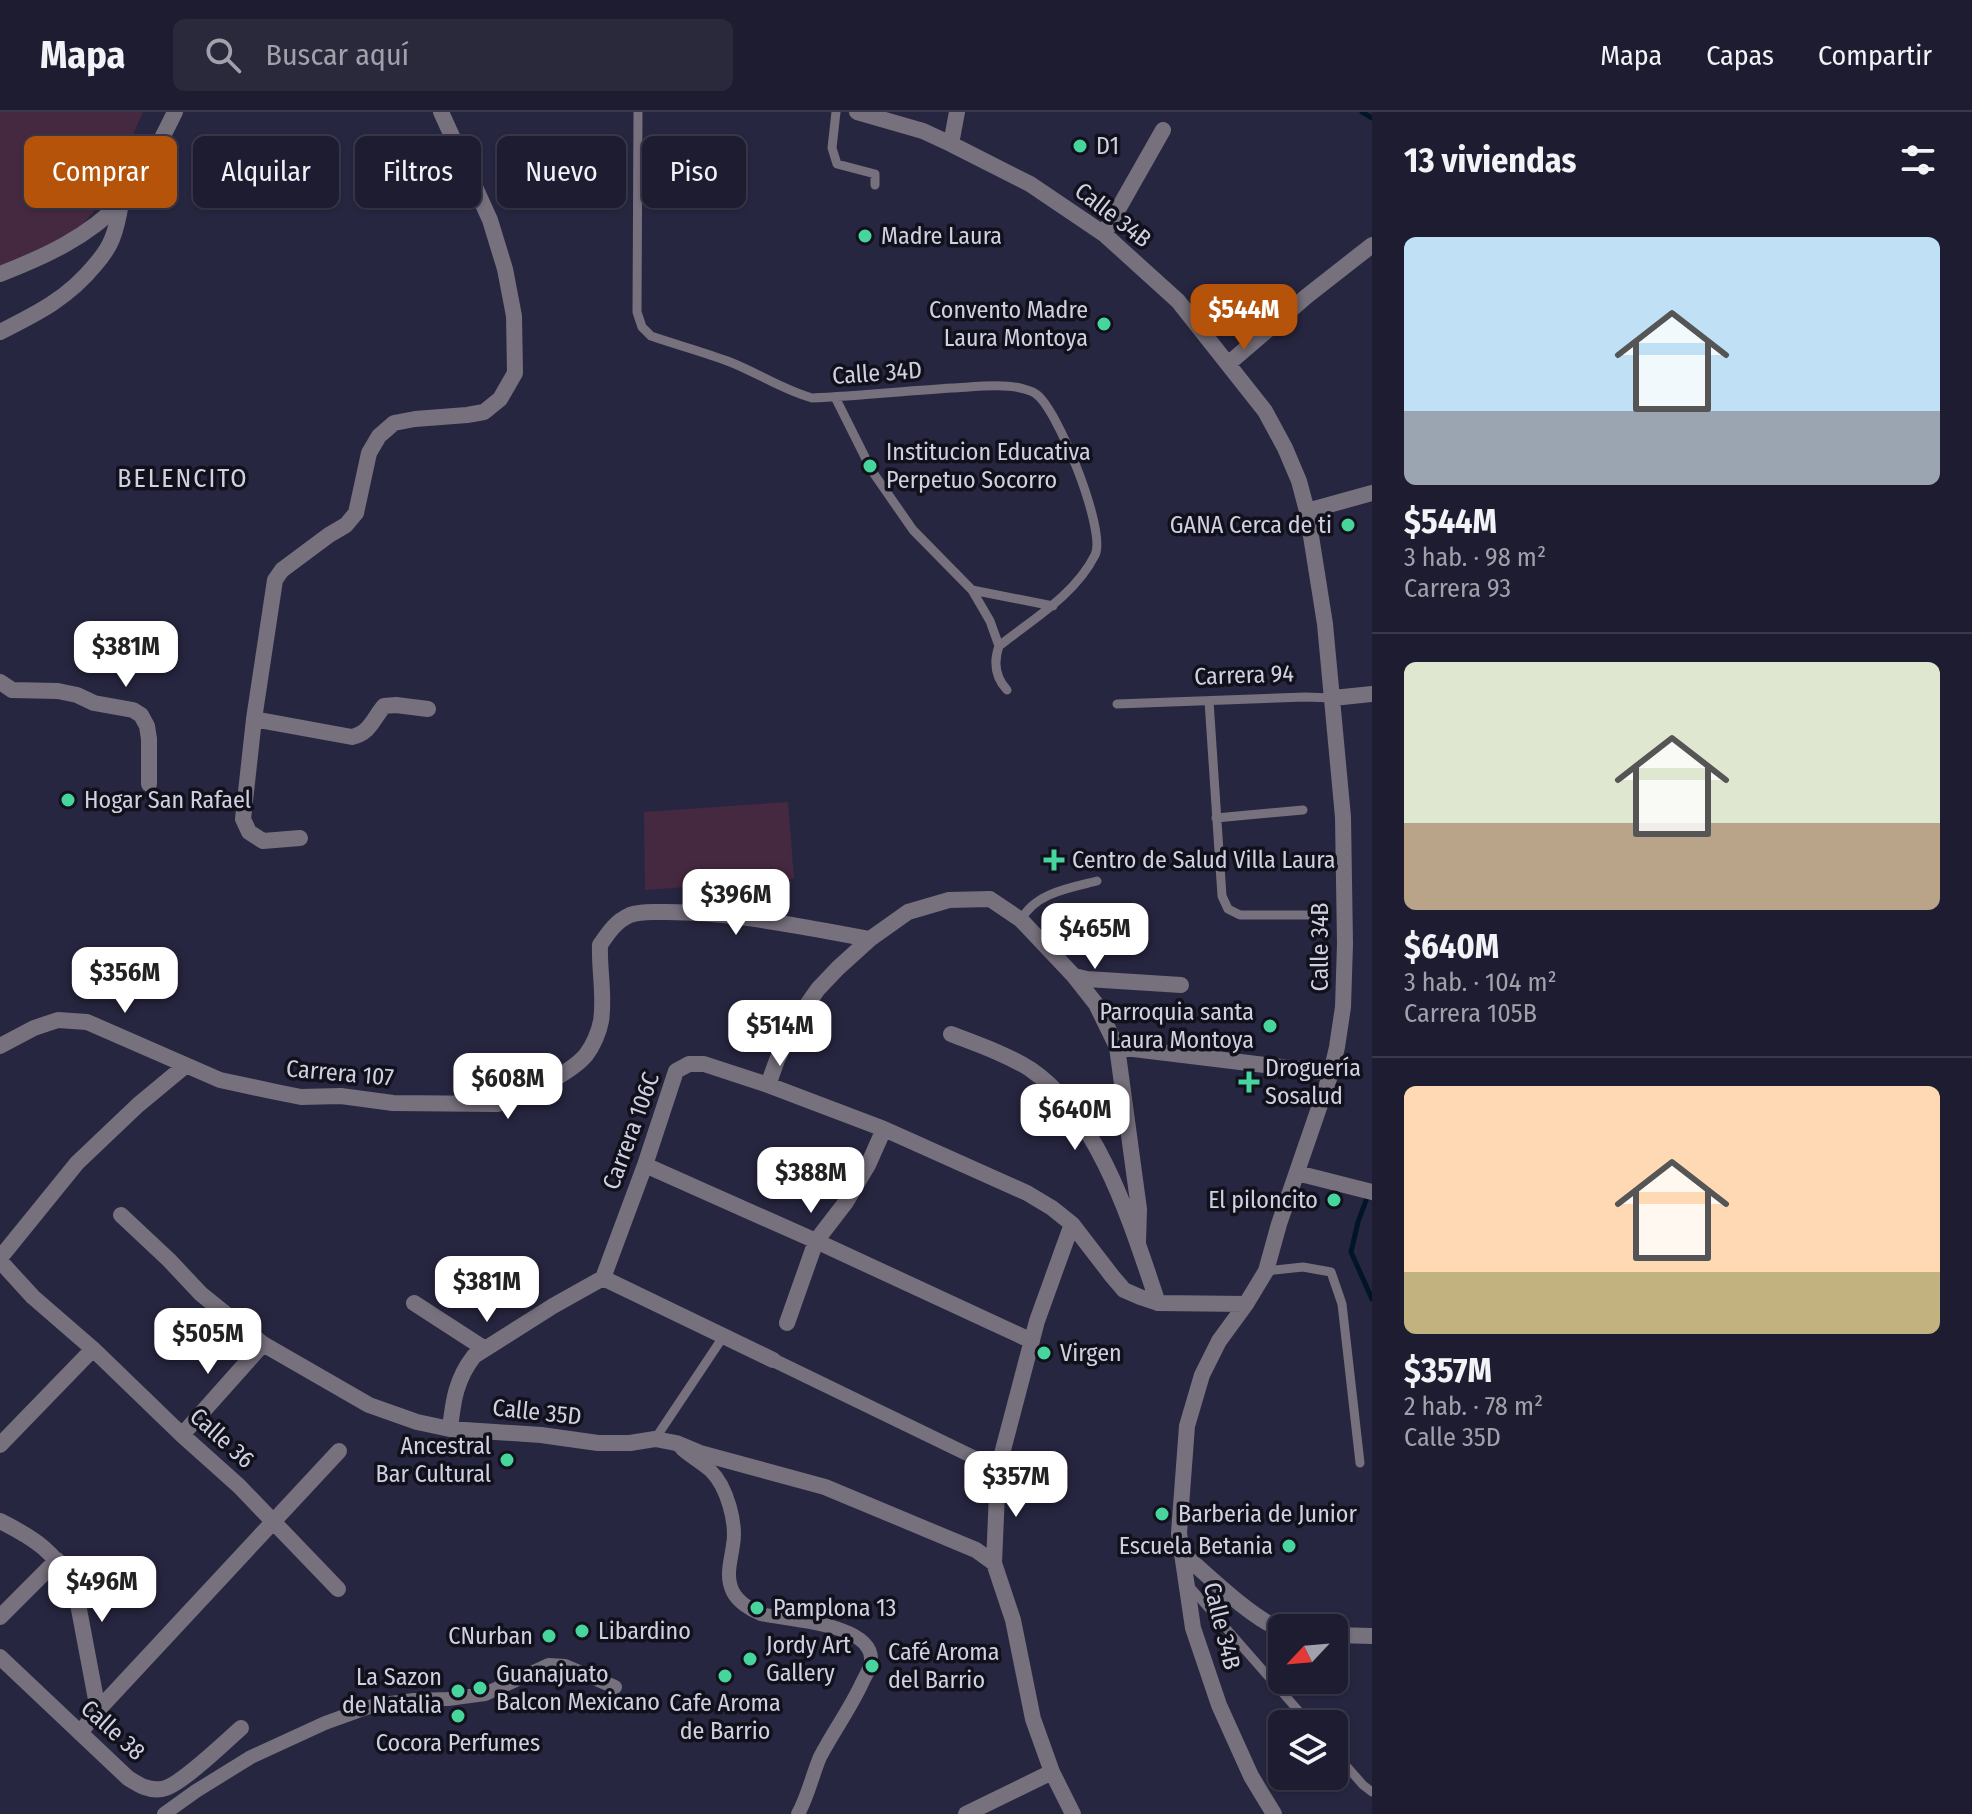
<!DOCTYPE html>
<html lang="es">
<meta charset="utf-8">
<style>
:root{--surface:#1d1c30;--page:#2a293c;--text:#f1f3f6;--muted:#a0a1ab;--line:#3b3a4c;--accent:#b45309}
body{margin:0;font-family:"Fira Sans Condensed",sans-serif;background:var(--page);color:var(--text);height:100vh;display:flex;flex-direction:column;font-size:30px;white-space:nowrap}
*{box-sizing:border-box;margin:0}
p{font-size:26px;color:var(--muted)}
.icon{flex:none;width:44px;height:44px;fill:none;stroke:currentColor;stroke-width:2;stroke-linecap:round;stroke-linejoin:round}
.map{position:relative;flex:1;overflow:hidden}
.details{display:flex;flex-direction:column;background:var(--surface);width:600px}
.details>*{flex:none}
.top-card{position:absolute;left:24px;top:24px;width:760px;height:72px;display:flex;gap:16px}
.needle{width:52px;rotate:244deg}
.buttons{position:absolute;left:1268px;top:1502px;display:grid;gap:16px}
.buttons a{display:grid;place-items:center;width:80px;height:80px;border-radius:12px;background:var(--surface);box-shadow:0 2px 6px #0004,0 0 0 2px var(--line);font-size:40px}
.price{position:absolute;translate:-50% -68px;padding:0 18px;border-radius:16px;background:#fff;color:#222;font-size:26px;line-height:52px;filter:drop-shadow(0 2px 4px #0008)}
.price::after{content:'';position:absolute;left:50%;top:48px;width:24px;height:18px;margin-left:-12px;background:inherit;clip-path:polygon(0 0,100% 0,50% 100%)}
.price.active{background:var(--accent);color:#fff}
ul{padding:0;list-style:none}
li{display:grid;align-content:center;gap:16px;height:424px;padding:0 32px}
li+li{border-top:2px solid var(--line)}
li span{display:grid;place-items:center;height:248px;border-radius:12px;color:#555}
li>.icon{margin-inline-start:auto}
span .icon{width:144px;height:144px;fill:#fffc;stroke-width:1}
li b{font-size:34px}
h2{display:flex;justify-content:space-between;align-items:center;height:96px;padding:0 32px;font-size:34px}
.tag{padding:0 28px;border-radius:12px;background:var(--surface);box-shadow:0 2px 6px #0004,0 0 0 2px var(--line);font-size:28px;line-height:72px}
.tag.active{background:var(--accent);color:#fff}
header{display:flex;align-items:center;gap:48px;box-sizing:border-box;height:112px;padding:0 40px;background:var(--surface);border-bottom:2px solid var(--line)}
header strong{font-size:38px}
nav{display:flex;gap:44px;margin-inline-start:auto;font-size:28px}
.search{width:560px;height:72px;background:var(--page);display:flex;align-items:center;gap:20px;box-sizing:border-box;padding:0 28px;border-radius:12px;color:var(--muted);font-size:30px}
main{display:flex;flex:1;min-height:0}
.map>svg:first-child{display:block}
.green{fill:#452940}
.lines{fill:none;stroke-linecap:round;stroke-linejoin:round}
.stream{stroke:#001626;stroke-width:5}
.service{stroke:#77707d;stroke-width:9}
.pedestrian{stroke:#77707d;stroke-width:14}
.minor{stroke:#77707d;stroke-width:16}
.tertiary{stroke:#77707d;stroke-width:16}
.poi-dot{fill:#47d49d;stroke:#11111c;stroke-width:3}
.labels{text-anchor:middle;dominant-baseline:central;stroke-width:7;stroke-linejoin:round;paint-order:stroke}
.poi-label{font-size:24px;fill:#d0d0e2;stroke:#11111c;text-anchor:start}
.street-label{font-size:24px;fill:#d0d0e2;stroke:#11111c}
.neighbourhood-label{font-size:26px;letter-spacing:2px;fill:#d0d0e2;stroke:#11111c}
</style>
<header>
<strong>Mapa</strong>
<div class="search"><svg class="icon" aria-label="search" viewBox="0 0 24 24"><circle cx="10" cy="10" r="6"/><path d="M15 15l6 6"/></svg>Buscar aquí</div>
<nav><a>Mapa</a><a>Capas</a><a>Compartir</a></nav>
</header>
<main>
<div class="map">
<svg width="1372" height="1702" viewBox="0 0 1372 1702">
<rect width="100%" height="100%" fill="#272640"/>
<path class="green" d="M0 0H143L111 72 97 96 79 116 0 163Z
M788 690 794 767 645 778 644 700Z"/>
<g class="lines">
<path class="stream" d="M1362 0 1372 6
M1368 1083 1358 1110 1351 1140 1372 1187"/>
<path class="service" d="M638 0 637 200 642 215 651 224C677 233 704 240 730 250 758 261 783 278 812 286 859 284 905 279 952 276 973 275 1005 271 1024 277 1028 278 1032 279 1036 282 1058 297 1107 420 1095 443 1075 483 1033 507 999 534 993 551 995 565 1007 578
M836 0 832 36 837 52 875 62V73
M835 285 872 359 913 418 972 478 990 509 999 534
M972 478 1053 494
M1209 589 1222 784 1228 797 1240 803H1313
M1117 592 1305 585 1333 586
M1216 706 1303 698
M1021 808C1035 781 1069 776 1097 769
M1266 1159 1303 1155 1331 1160 1342 1192 1360 1351
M655 1327 723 1225
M1190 1475 1310 1612
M1334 1640 1363 1673 1372 1680"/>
<path class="pedestrian" d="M773 1248 998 1357
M682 1337C691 1345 702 1351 711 1359 727 1375 737 1411 733 1433 731 1449 725 1464 733 1480 738 1490 751 1498 761 1502 786 1508 874 1511 871 1549 871 1556 865 1564 862 1571 850 1597 833 1620 820 1645 812 1664 808 1684 798 1702
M164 1702 196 1679 251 1645 325 1611 375 1593 414 1588 448 1587 485 1582 549 1553 565 1554 615 1575"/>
<path class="minor" d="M857 0 923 19 951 32 1030 72 1104 122 1178 189 1265 299 1285 336 1299 369 1307 399 1325 512 1343 705 1345 832 1343 895 1337 935 1331 961 1279 1112 1266 1159 1246 1192 1219 1229 1202 1263 1187 1314 1179 1421 1193 1516 1219 1593 1251 1664 1274 1702
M951 32 957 0
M1104 122 1163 18
M0 220C38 201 68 186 95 153 102 145 108 137 112 127 117 115 119 103 121 91
M1228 252 1307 184 1372 133
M1307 399 1372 381
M0 570 12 578 58 579 77 583 94 591 133 598 141 603 147 614 149 627V672
M1333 586 1372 582
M254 607 352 625C370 621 373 607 384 594L396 593 428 597
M300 726 263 729 249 720 243 707 254 607 275 468 282 458 329 423 346 413 356 401 369 341 379 324 394 311 415 307 467 303 484 300 500 287 515 261 514 204 505 157 490 108 441 0
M1074 864 1087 867 1181 873
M951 922C977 932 1006 942 1030 957 1100 1004 1132 1115 1158 1191
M0 934 34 916 58 908 87 910 220 968 276 980 301 985 341 984 393 991 498 992C522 984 569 963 586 943 593 934 599 920 601 909 605 884 599 859 600 833 608 821 616 809 630 803 640 799 651 800 661 800 729 799 803 815 870 827
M1117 935 1331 961
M768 973 777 948 797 907 818 877 838 856 870 827 908 800 949 788 990 787 1021 808 1074 864 1096 892 1117 935 1139 1097 1138 1131
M645 1053 816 1129 1032 1229
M1297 1061 1372 1080
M121 1103 169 1148 201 1182 263 1232 369 1293 417 1310 450 1317 541 1323 598 1331H630L655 1327 676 1331 700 1341 825 1375 976 1438 994 1451
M1072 1112 1037 1209 998 1357 994 1451 1013 1508 1033 1607 1052 1660 1073 1702
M0 1146 77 1051 138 993 185 954
M0 1149 33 1185 93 1237 182 1323 239 1374 338 1477
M603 1166 645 1053 676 959 689 952H704L768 973 884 1017 1027 1081 1052 1096 1072 1112 1112 1164 1124 1178 1140 1185 1158 1191 1246 1192
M603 1166 773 1248
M414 1191 485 1237
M787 1211 816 1129 846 1090 868 1053 884 1017
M450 1317C453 1289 456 1267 474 1244L553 1194 603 1166
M182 1323 263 1232
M0 1333 93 1237
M0 1409C36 1427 55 1440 75 1476L98 1598
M1180 1439C1202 1458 1256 1511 1282 1517
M0 1505 57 1448
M1334 1523 1372 1524
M0 1545 128 1666C139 1673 148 1679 162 1677 179 1675 226 1629 241 1616
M80 1621 98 1598 339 1339
M966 1702 1052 1660"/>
<path class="tertiary" d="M0 162C44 145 88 125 121 90 144 65 160 30 175 0"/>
</g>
<g class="poi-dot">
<circle cx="1080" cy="34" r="8"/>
<circle cx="865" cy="124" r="8"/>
<circle cx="1104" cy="212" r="8"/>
<circle cx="870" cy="354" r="8"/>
<circle cx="1348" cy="413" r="8"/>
<circle cx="68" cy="688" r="8"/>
<path d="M1050 736h8v8h8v8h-8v8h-8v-8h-8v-8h8z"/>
<circle cx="1270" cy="914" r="8"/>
<path d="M1245 958h8v8h8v8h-8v8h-8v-8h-8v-8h8z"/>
<circle cx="1334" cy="1088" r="8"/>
<circle cx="1044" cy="1241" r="8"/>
<circle cx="507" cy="1348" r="8"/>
<circle cx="1162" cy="1402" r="8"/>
<circle cx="1289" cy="1434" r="8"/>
<circle cx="757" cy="1496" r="8"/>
<circle cx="582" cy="1519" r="8"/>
<circle cx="549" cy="1524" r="8"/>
<circle cx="750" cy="1547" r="8"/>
<circle cx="872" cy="1554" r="8"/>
<circle cx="725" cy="1564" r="8"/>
<circle cx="480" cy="1576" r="8"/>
<circle cx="458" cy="1579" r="8"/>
<circle cx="458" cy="1604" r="8"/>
</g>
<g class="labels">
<g class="poi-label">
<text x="1096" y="34">D1</text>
<text x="881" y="124">Madre Laura</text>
<text x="1088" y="198" text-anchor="end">Convento Madre<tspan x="1088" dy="28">Laura Montoya</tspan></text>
<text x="886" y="340">Institucion Educativa<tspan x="886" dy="28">Perpetuo Socorro</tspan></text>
<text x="1332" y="413" text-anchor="end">GANA Cerca de ti</text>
<text x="84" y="688">Hogar San Rafael</text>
<text x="1072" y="748">Centro de Salud Villa Laura</text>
<text x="1254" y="900" text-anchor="end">Parroquia santa<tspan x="1254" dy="28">Laura Montoya</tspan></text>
<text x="1265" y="956">Droguería<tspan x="1265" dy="28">Sosalud</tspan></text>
<text x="1318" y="1088" text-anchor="end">El piloncito</text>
<text x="1060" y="1241">Virgen</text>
<text x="491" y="1334" text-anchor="end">Ancestral<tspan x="491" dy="28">Bar Cultural</tspan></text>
<text x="1178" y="1402">Barberia de Junior</text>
<text x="1273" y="1434" text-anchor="end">Escuela Betania</text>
<text x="773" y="1496">Pamplona 13</text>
<text x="598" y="1519">Libardino</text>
<text x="533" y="1524" text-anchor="end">CNurban</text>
<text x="766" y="1533">Jordy Art<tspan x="766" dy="28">Gallery</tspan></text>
<text x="888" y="1540">Café Aroma<tspan x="888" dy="28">del Barrio</tspan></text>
<text x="496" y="1562">Guanajuato<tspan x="496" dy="28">Balcon Mexicano</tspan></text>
<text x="442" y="1565" text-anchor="end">La Sazon<tspan x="442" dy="28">de Natalia</tspan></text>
<text x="725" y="1591" text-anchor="middle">Cafe Aroma<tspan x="725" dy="28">de Barrio</tspan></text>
<text x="458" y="1631" text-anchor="middle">Cocora Perfumes</text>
</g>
<g class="street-label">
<text transform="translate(1113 103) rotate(38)">Calle 34B</text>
<text transform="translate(877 261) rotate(-4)">Calle 34D</text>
<text transform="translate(1244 563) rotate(-2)">Carrera 94</text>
<text transform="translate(1320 835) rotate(-90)">Calle 34B</text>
<text transform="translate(340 961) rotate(5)">Carrera 107</text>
<text transform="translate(631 1019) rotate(-70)">Carrera 106C</text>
<text transform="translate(537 1300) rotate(6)">Calle 35D</text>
<text transform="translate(222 1326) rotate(42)">Calle 36</text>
<text transform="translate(1222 1514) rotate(76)">Calle 34B</text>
<text transform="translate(113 1618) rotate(42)">Calle 38</text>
</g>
<g class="neighbourhood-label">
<text x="183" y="366">BELENCITO</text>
</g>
</g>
</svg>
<div class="buttons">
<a><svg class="needle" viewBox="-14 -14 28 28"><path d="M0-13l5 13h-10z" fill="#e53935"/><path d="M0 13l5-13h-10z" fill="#a0a1ab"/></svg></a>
<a><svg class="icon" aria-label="layers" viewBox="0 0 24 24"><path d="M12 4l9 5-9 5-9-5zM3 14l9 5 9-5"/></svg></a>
</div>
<b class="price active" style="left:1244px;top:240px">$544M</b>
<b class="price" style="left:126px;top:577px">$381M</b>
<b class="price" style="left:736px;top:825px">$396M</b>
<b class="price" style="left:1095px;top:859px">$465M</b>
<b class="price" style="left:125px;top:903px">$356M</b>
<b class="price" style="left:780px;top:956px">$514M</b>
<b class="price" style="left:508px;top:1009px">$608M</b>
<b class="price" style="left:1075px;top:1040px">$640M</b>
<b class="price" style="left:811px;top:1103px">$388M</b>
<b class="price" style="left:487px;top:1212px">$381M</b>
<b class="price" style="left:208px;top:1264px">$505M</b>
<b class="price" style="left:1016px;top:1407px">$357M</b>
<b class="price" style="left:102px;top:1512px">$496M</b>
<div class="top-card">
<a class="tag active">Comprar</a>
<a class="tag">Alquilar</a>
<a class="tag">Filtros</a>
<a class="tag">Nuevo</a>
<a class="tag">Piso</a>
</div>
</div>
<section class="details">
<h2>13 viviendas<svg class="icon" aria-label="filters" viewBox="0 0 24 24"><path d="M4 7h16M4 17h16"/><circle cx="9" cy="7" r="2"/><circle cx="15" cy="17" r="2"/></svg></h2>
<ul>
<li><span style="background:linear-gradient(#bfe0f5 70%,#9aa5b1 0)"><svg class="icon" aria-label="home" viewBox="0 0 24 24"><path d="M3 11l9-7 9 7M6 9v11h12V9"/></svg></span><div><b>$544M</b><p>3 hab. · 98 m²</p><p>Carrera 93</p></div></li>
<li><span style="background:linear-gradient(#dfe7d0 65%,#b9a48a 0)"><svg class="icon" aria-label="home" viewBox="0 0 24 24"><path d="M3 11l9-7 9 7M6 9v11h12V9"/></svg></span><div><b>$640M</b><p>3 hab. · 104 m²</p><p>Carrera 105B</p></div></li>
<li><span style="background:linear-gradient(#ffd9b3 75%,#c2b280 0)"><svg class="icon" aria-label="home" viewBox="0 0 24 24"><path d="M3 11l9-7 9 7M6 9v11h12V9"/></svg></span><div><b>$357M</b><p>2 hab. · 78 m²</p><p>Calle 35D</p></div></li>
</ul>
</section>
</main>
